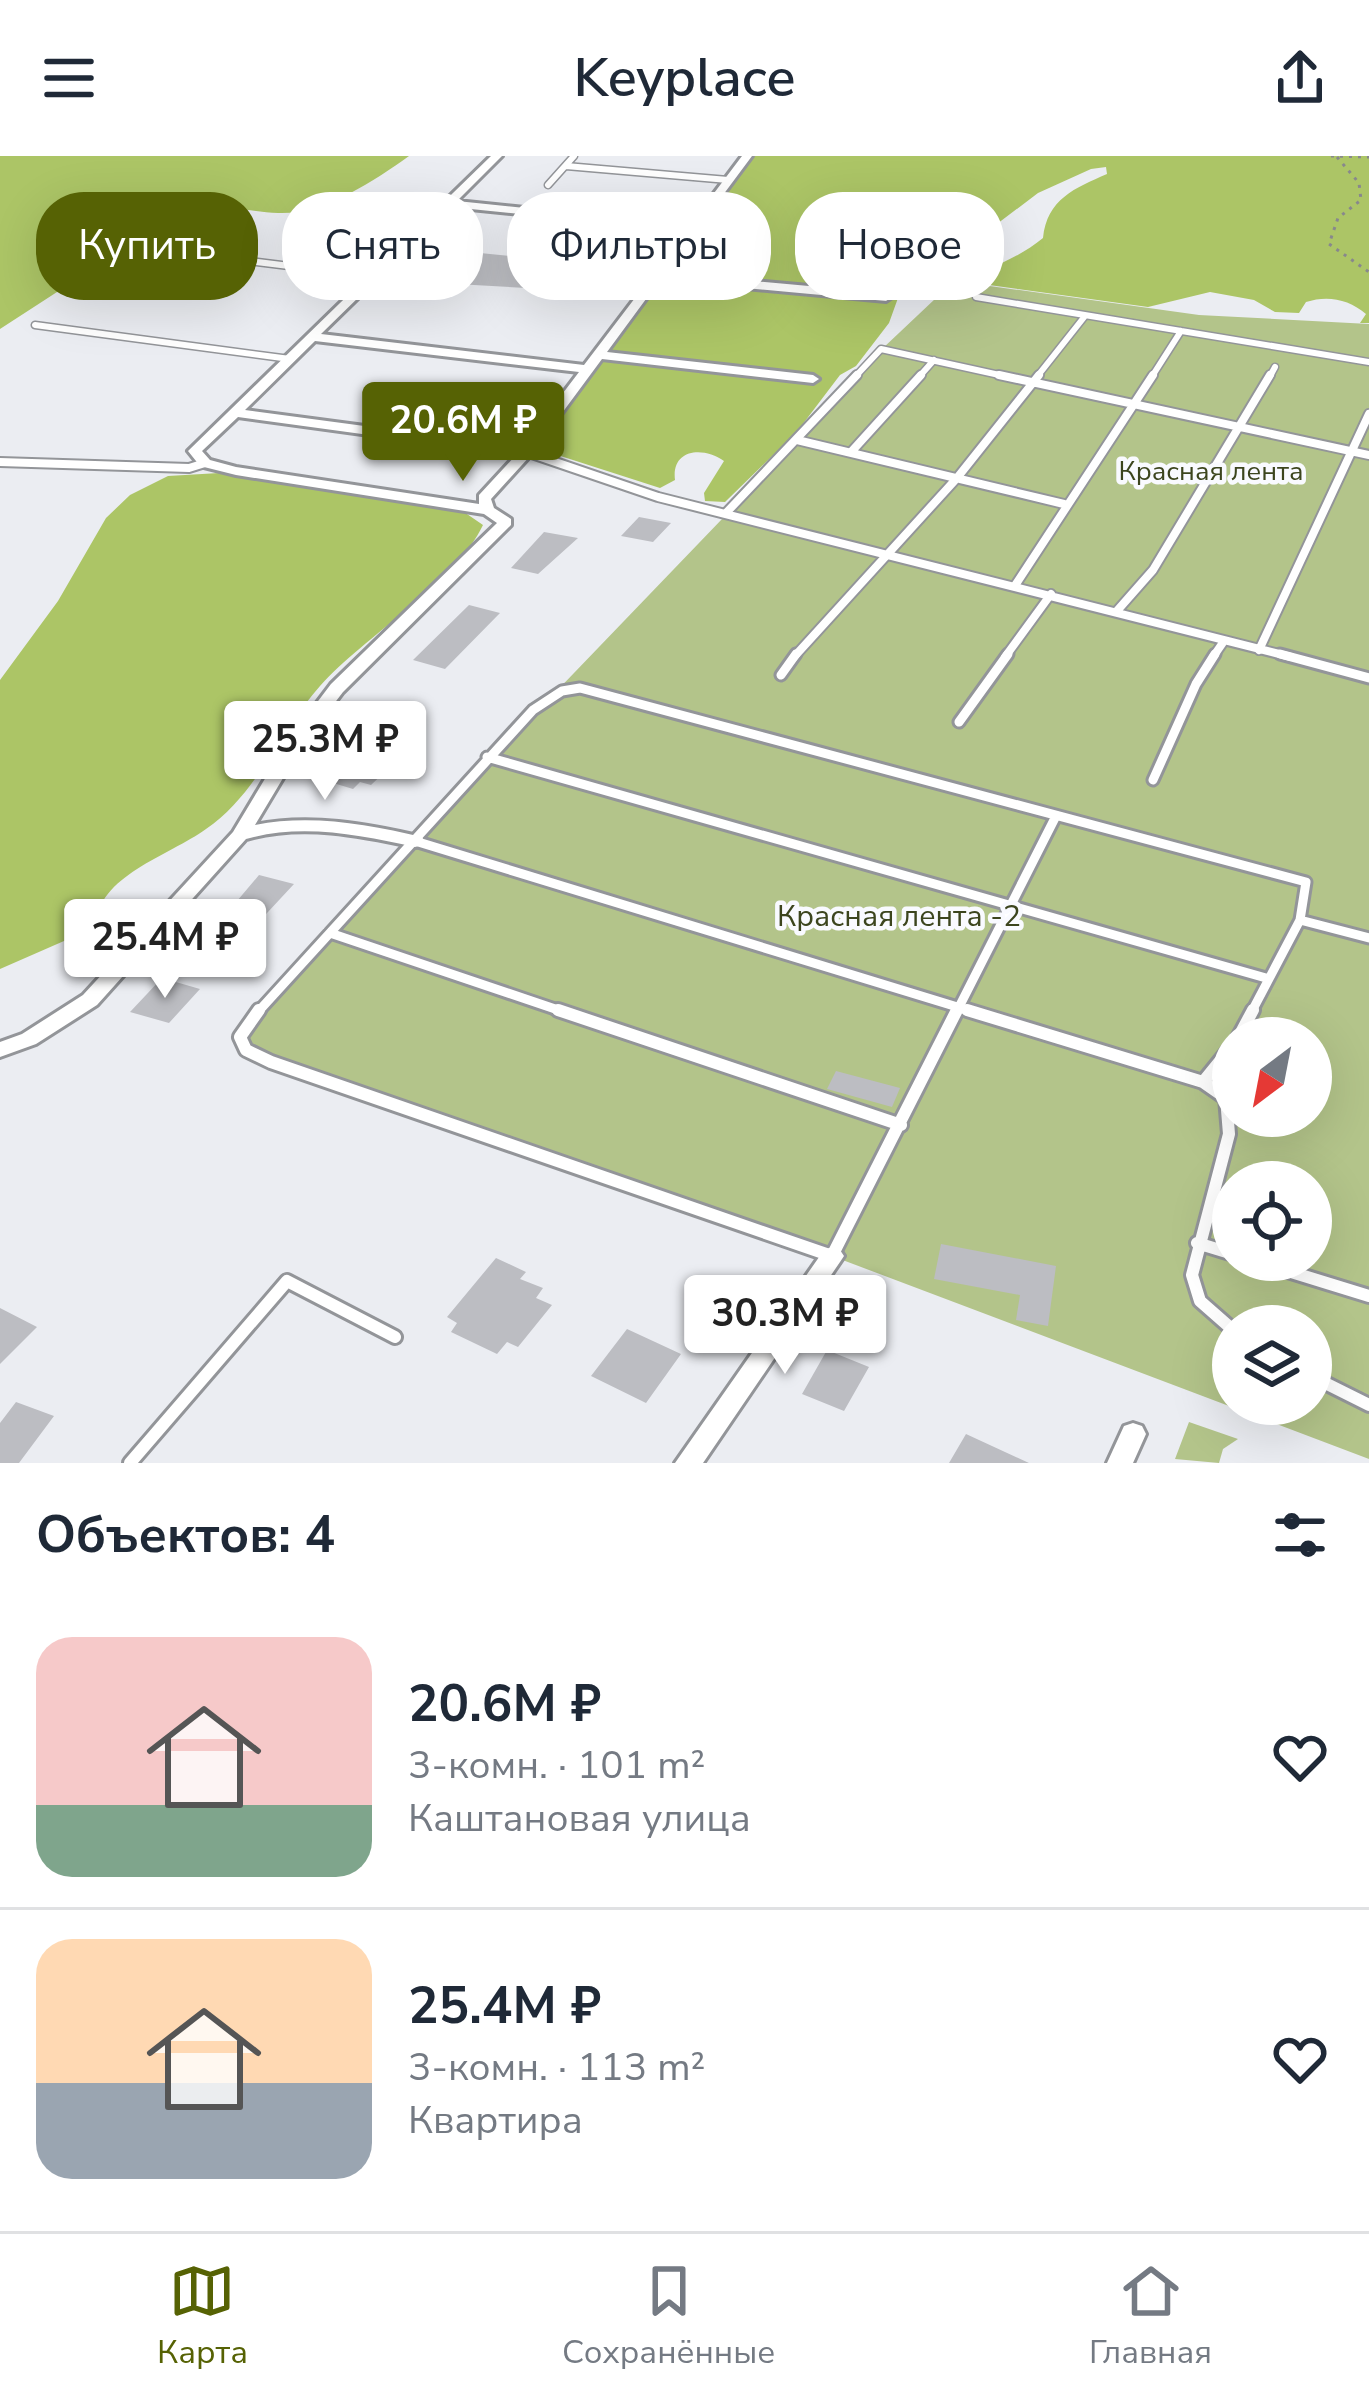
<!DOCTYPE html>
<html lang="ru">
<meta charset="utf-8">
<style>
:root{--surface:#fff;--page:#f2f2f3;--text:#1f2937;--muted:#747a83;--line:#e0e1e3;--accent:#566204}
body{margin:0;font-family:"Nunito Sans",sans-serif;background:var(--page);color:var(--text);height:100vh;display:flex;flex-direction:column;font-size:45px;white-space:nowrap}
*{box-sizing:border-box;margin:0}
p{font-size:39px;color:var(--muted)}
.icon{flex:none;width:66px;height:66px;fill:none;stroke:currentColor;stroke-width:2;stroke-linecap:round;stroke-linejoin:round}
.map{position:relative;height:1307px;overflow:hidden}
.details{display:flex;flex-direction:column;background:var(--surface);flex:1}
.details>*{flex:none}
.hud{position:absolute;left:36px;top:36px;width:1299px;height:108px;display:flex;gap:24px}
.needle{width:78px;rotate:212deg}
.tools{position:absolute;left:1212px;top:861px;display:grid;gap:24px}
.tools a{display:grid;place-items:center;width:120px;height:120px;border-radius:50%;background:var(--surface);box-shadow:0 12px 48px #0002;font-size:60px}
.price{position:absolute;translate:-50% -102px;padding:0 27px;border-radius:12px;background:#fff;color:#222;font-size:39px;line-height:78px;filter:drop-shadow(0 3px 6px #0008)}
.price::after{content:'';position:absolute;left:50%;top:72px;width:36px;height:27px;margin-left:-18px;background:inherit;clip-path:polygon(0 0,100% 0,50% 100%)}
.price.current{background:var(--accent);color:#fff}
ul{padding:0;list-style:none}
li{display:flex;align-items:center;gap:36px;height:300px;padding:0 36px}
li+li{border-top:3px solid var(--line)}
li span{display:grid;place-items:center;flex:none;width:336px;height:240px;border-radius:36px;color:#555}
li>.icon{margin-inline-start:auto}
span .icon{width:144px;height:144px;fill:#fffc;stroke-width:1}
li b{font-size:51px}
h2{display:flex;justify-content:space-between;align-items:center;height:144px;padding:0 36px;font-size:51px}
.pill{padding:0 42px;border-radius:48px;background:var(--surface);box-shadow:0 12px 48px #0002;font-size:42px;line-height:108px}
.pill.current{background:var(--accent);color:#fff}
header{display:flex;justify-content:space-between;align-items:center;height:156px;padding:0 36px;background:var(--surface);font-size:54px;font-weight:600}
.dock{display:flex;justify-content:space-around;align-items:center;height:168px;border-top:3px solid var(--line);background:var(--surface);font-size:33px;color:var(--muted)}
.dock a{display:grid;justify-items:center;gap:6px}
.dock .current{color:var(--accent)}
.map>svg:first-child{display:block}
.green{fill:#b3c48a;fill-rule:evenodd}
.forest{fill:#acc566}
.building{fill:#bcbdc2}
.lines{fill:none;stroke-linecap:round;stroke-linejoin:round}
.service-far3-casing{stroke:#939599;stroke-width:9}
.service-far2-casing{stroke:#939599;stroke-width:12}
.service-far1-casing{stroke:#939599;stroke-width:15}
.service-casing{stroke:#939599;stroke-width:18}
.minor-casing{stroke:#939599;stroke-width:6}
.path{stroke:#88888c;stroke-width:3;stroke-dasharray:3 6;stroke-linecap:butt}
.service-far3{stroke:#fff;stroke-width:6}
.service-far2{stroke:#fff;stroke-width:8}
.service-far1{stroke:#fff;stroke-width:9}
.service{stroke:#fff;stroke-width:12}
.minor{fill:#fff;fill-rule:evenodd}
.labels{text-anchor:middle;dominant-baseline:central;stroke-width:9;stroke-linejoin:round;paint-order:stroke}
.far-park-label{font-size:27px;fill:#3c451e;stroke:#f9faff}
.park-label{font-size:30px;fill:#3c451e;stroke:#f9faff}
</style>
<header><svg class="icon" aria-label="menu" viewBox="0 0 24 24"><path d="M4 6h16M4 12h16M4 18h16"/></svg>Keyplace<svg class="icon" aria-label="share" viewBox="0 0 24 24"><path d="M12 15V3M7 8l5-5 5 5M5 13v7h14v-7"/></svg></header>
<div class="map">
<svg width="1369" height="1307" viewBox="0 0 1369 1307">
<rect width="100%" height="100%" fill="#ebedf2"/>
<path class="green" d="M954 125 1199 159 1369 168V520L728 357 882 193Z
M723 362 1369 522V1303L832 1100 246 894 240 881 549 543ZM1233 882H1311V960H1233ZM1233 1026H1311V1104H1233ZM1233 1170H1311V1248H1233Z
M1189 1266 1238 1283 1223 1293 1219 1307 1175 1303Z"/>
<path class="forest" d="M0 0H409C374 25 323 59 278 57 248 56 211 44 182 55L0 173Z
M755 0H1369V167H1360L1366 158C1349 143 1327 139 1306 146L1299 157 1275 156 1254 144 1210 136 1148 151 953 124C984 116 1019 102 1043 82 1047 43 1075 32 1107 18L1106 11 1091 13 1038 37 956 99 920 117 898 142 889 167 856 210 840 219 796 277 725 346 705 345 704 337 724 305C703 290 671 293 675 324L660 332 545 295 538 288 606 191Z
M219 317 464 356 483 369C456 426 364 481 320 530 280 575 257 638 206 673 169 700 96 720 96 771L0 813V524L58 445 106 362 130 339 168 320Z"/>
<path class="building" d="M525 96 556 99 526 132 456 128V122L480 97 520 101Z
M639 361 671 367 653 386 621 380Z
M544 376 578 382 538 418 511 412Z
M469 449 500 457 445 513 413 504Z
M338 595 391 610 371 629 360 626 353 633 310 620Z
M259 719 294 728 239 787 216 781 245 747 237 745Z
M162 822 200 833 169 867 130 856Z
M836 915 900 932 892 951 827 933Z
M941 1088 1056 1110 1048 1170 1016 1164 1020 1139 934 1123Z
M496 1102 526 1116 520 1123 543 1132 536 1142 552 1149 518 1191 507 1186 497 1198 451 1176 457 1167 447 1161Z
M0 1152 37 1171 0 1208Z
M627 1173 681 1198 646 1247 591 1220Z
M827 1194 869 1211 844 1255 802 1238Z
M16 1246 54 1260 19 1307H0V1267Z
M966 1278 1029 1307H949Z"/>
<g class="lines">
<defs>
<path id="service-far3" d="M566 10 728 24
M548 29 574 0
M152 93 378 121
M976 141 1369 206
M35 169 290 203
M854 222 881 193 1013 222
M918 222 934 204
M1036 222 1085 160
M1151 222 1181 175
M1269 222 1275 211"/>
<path id="service-far2" d="M999 219 1369 299
M797 284 1064 348
M852 295 921 219
M526 296 658 341 1291 501
M0 306 189 312 205 307
M726 357 857 219
M1016 428 1153 219
M1116 456 1153 414 1270 219
M1259 494 1369 258
M794 501 957 322 1039 219
M1005 501 1051 438
M1213 501 1224 485"/>
<path id="service-far1" d="M1280 498 1369 522
M781 519 796 498
M959 566 1008 498
M487 601 1266 822
M1153 624 1196 528 1215 498
M415 685 977 857
M1300 764 1369 782
M330 777 567 857
M257 857 533 554 562 535 580 532 1306 726 1300 764 1251 857
M956 857 1056 660"/>
<path id="service" d="M259 854 240 881 246 894 271 906 832 1100 957 854
M558 854 901 969
M967 854 1203 926 1226 942 1229 978 1192 1119 1200 1145 1233 1174
M1238 882 1253 854
M1203 926 1233 889
M1197 1087 1233 1098
M1252 1104 1369 1140
M1311 1220 1369 1249
M130 1307 287 1125 395 1181"/>
<path id="minor" d="M491 0H502L457 45 690 69 742 0H752L665 117 886 137 892 141 886 145 660 124 607 196 813 219 819 223 813 227 602 203 531 299 491 343 494 352 511 363V369L343 536 304 587 255 669C310 658 367 668 422 681L424 685 422 689 415 691C360 679 302 667 246 683L97 849 36 888 0 901V886L22 878 83 839 233 676 287 586 331 528 497 367 484 358 236 319 200 310 188 295ZM451 51 686 75 584 209 321 178ZM315 185 579 216 522 291 245 254ZM238 261 516 299 479 339V348L236 311 210 304 202 295Z
M832 1091 840 1094 844 1100 840 1106 703 1307H675L824 1094Z
M1133 1267 1142 1270 1146 1278 1133 1307H1107L1124 1270Z"/>
</defs>
<use href="#service-far3" class="service-far3-casing"/>
<use href="#service-far2" class="service-far2-casing"/>
<use href="#service-far1" class="service-far1-casing"/>
<use href="#service" class="service-casing"/>
<use href="#minor" class="minor-casing"/>
<path class="path" d="M1331 0 1369 1
M1337 1 1359 27 1361 44 1338 62 1329 88 1369 116"/>
<use href="#service-far3" class="service-far3"/>
<use href="#service-far2" class="service-far2"/>
<use href="#service-far1" class="service-far1"/>
<use href="#service" class="service"/>
<use href="#minor" class="minor"/>
</g>
<g class="labels">
<g class="far-park-label">
<text x="1211" y="315">Красная лента</text>
</g>
<g class="park-label">
<text x="899" y="760">Красная лента -2</text>
</g>
</g>
</svg>
<div class="tools">
<a><svg class="needle" viewBox="-14 -14 28 28"><path d="M0-13l5 13h-10z" fill="#e53935"/><path d="M0 13l5-13h-10z" fill="#747a83"/></svg></a>
<a><svg class="icon" aria-label="locate" viewBox="0 0 24 24"><circle cx="12" cy="12" r="6"/><path d="M12 2v4M12 18v4M2 12h4M18 12h4"/></svg></a>
<a><svg class="icon" aria-label="layers" viewBox="0 0 24 24"><path d="M12 4l9 5-9 5-9-5zM3 14l9 5 9-5"/></svg></a>
</div>
<b class="price current" style="left:463px;top:328px">20.6M ₽</b>
<b class="price" style="left:325px;top:647px">25.3M ₽</b>
<b class="price" style="left:165px;top:845px">25.4M ₽</b>
<b class="price" style="left:785px;top:1221px">30.3M ₽</b>
<div class="hud">
<a class="pill current">Купить</a>
<a class="pill">Снять</a>
<a class="pill">Фильтры</a>
<a class="pill">Новое</a>
</div>
</div>
<section class="details">
<h2>Объектов: 4<svg class="icon" aria-label="filters" viewBox="0 0 24 24"><path d="M4 7h16M4 17h16"/><circle cx="9" cy="7" r="2"/><circle cx="15" cy="17" r="2"/></svg></h2>
<ul>
<li><span style="background:linear-gradient(#f6c9c9 70%,#7fa58c 0)"><svg class="icon" aria-label="home" viewBox="0 0 24 24"><path d="M3 11l9-7 9 7M6 9v11h12V9"/></svg></span><div><b>20.6M ₽</b><p>3-комн. · 101 m²</p><p>Каштановая улица</p></div><svg class="icon" aria-label="heart" viewBox="0 0 24 24"><path d="M12 20l-8-8c-3-5 5-10 8-4 3-6 11-1 8 4z"/></svg></li>
<li><span style="background:linear-gradient(#ffd9b3 60%,#9aa5b1 0)"><svg class="icon" aria-label="home" viewBox="0 0 24 24"><path d="M3 11l9-7 9 7M6 9v11h12V9"/></svg></span><div><b>25.4M ₽</b><p>3-комн. · 113 m²</p><p>Квартира</p></div><svg class="icon" aria-label="heart" viewBox="0 0 24 24"><path d="M12 20l-8-8c-3-5 5-10 8-4 3-6 11-1 8 4z"/></svg></li>
</ul>
</section>
<nav class="dock">
<a class="current"><svg class="icon" aria-label="map" viewBox="0 0 24 24"><path d="M3 6l6-2 6 2 6-2v14l-6 2-6-2-6 2zM9 4v14M15 6v14"/></svg>Карта</a>
<a><svg class="icon" aria-label="saved" viewBox="0 0 24 24"><path d="M7 4h10v16l-5-4-5 4z"/></svg>Сохранённые</a>
<a><svg class="icon" aria-label="home" viewBox="0 0 24 24"><path d="M3 11l9-7 9 7M6 9v11h12V9"/></svg>Главная</a>
</nav>
